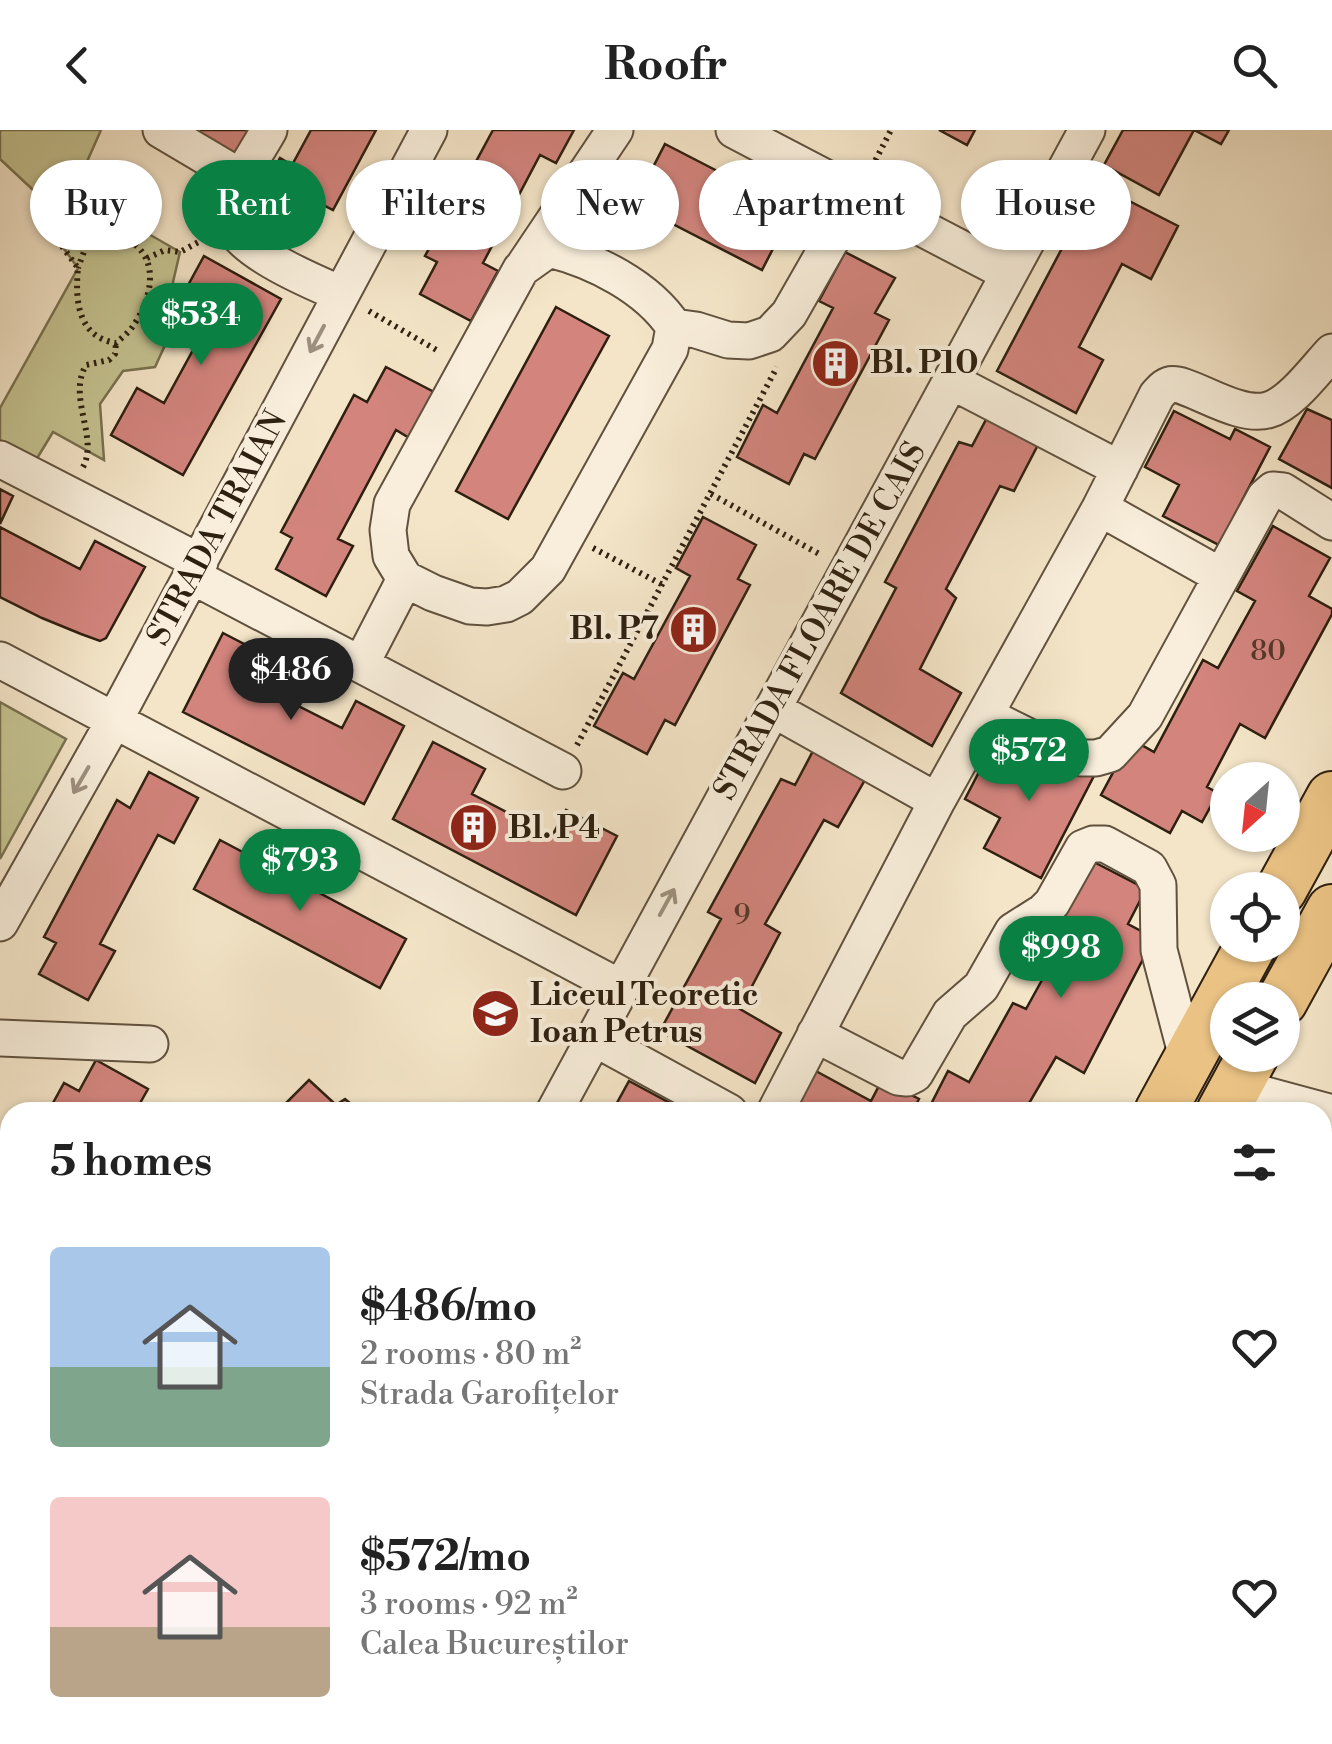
<!DOCTYPE html>
<meta charset="utf-8">
<style>
:root{--surface:#fff;--page:#f6f6f6;--text:#222;--muted:#767676;--accent:#0b8043}
body{margin:0;font-family:"Libre Bodoni",serif;background:var(--page);color:var(--text);height:100vh;display:flex;flex-direction:column;font-size:38px;white-space:nowrap}
*{box-sizing:border-box;margin:0}
p{font-size:32px;color:var(--muted)}
.icon{flex:none;width:55px;height:55px;fill:none;stroke:currentColor;stroke-width:2;stroke-linecap:round;stroke-linejoin:round}
.map{position:relative;flex:1;overflow:hidden}
.panel{position:absolute;left:0px;top:972px;width:1332px;height:642px;display:flex;flex-direction:column;background:var(--surface);border-radius:30px 30px 0 0;box-shadow:0 2px 8px #0004}
.panel>*{flex:none}
.top-card{position:absolute;left:30px;top:30px;width:1272px;height:90px;display:flex;gap:20px}
.needle{width:65px;rotate:207deg}
.tools{position:absolute;left:1210px;top:632px;display:grid;gap:20px}
.tools a{display:grid;place-items:center;width:90px;height:90px;border-radius:50%;background:var(--surface);box-shadow:0 2px 8px #0004;font-size:50px}
.price{position:absolute;translate:-50% -85px;padding:0 22px;border-radius:35px;background:var(--accent);color:#fff;font-size:32px;line-height:65px;filter:drop-shadow(0 2px 5px #0008)}
.price::after{content:'';position:absolute;left:50%;top:60px;width:30px;height:22px;margin-left:-15px;background:inherit;clip-path:polygon(0 0,100% 0,50% 100%)}
.price.active{background:#222;color:#fff}
ul{padding:0;list-style:none}
li{display:flex;align-items:center;gap:30px;height:250px;padding:0 50px}
li span{display:grid;place-items:center;flex:none;width:280px;height:200px;border-radius:10px;color:#555}
li>.icon{margin-inline-start:auto}
span .icon{width:120px;height:120px;fill:#fffc;stroke-width:1}
li b{font-size:42px}
h2{display:flex;justify-content:space-between;align-items:center;height:120px;padding:0 50px;font-size:42px}
.pill{padding:0 35px;border-radius:45px;background:var(--surface);box-shadow:0 2px 8px #0004;font-size:35px;line-height:90px}
.pill.active{background:var(--accent);color:#fff}
header{display:flex;justify-content:space-between;align-items:center;height:130px;padding:0 50px;background:var(--surface);font-size:45px;font-weight:800}
.map>svg:first-child{display:block}
.green{fill:#c4c290;stroke:#797150;stroke-width:2.5}
.building{fill:#d2847d;stroke:#2e2010;stroke-width:2.5}
.lines{fill:none;stroke-linecap:round;stroke-linejoin:round}
.minor-casing{stroke:#60513e;stroke-width:39}
.major-casing{stroke:#2e2010;stroke-width:46}
.highway-casing{stroke:#2e2010;stroke-width:54}
.path{stroke:#2e2010;stroke-width:6;stroke-dasharray:2.5 5;stroke-linecap:butt}
.minor{stroke:#f8eedb;stroke-width:35}
.major{stroke:#eac284;stroke-width:42}
.highway{stroke:#eac284;stroke-width:50}
.oneway{stroke:#9d9180}
.labels{text-anchor:middle;dominant-baseline:central;stroke-width:8;stroke-linejoin:round;paint-order:stroke}
.number-label{font-size:28px;fill:#57392b}
.poi-label{font-size:32px;font-weight:bold;fill:#2e2010;stroke:#f8eedb;text-anchor:start}
.street-label{font-size:32px;fill:#2e2010;stroke:#f8eedb}
</style>
<header><svg class="icon" aria-label="back" viewBox="0 0 24 24"><path d="M15 5l-7 7 7 7"/></svg>Roofr<svg class="icon" aria-label="search" viewBox="0 0 24 24"><circle cx="10" cy="10" r="6"/><path d="M15 15l6 6"/></svg></header>
<div class="map">
<svg width="1332" height="1614" viewBox="0 0 1332 1614">
<rect width="100%" height="100%" fill="#f4e5c8"/>
<filter id="stains"><feTurbulence type="fractalNoise" baseFrequency=".002" numOctaves="4"/><feColorMatrix values="0 0 0 0 .2 0 0 0 0 .09 0 0 0 0 .02 0 0 0 .5 -.17"/></filter>
<radialGradient id="worn" r=".72"><stop offset=".6" stop-color="#630" stop-opacity="0"/><stop offset="1" stop-color="#630" stop-opacity=".3"/></radialGradient>
<path class="green" d="M0 0H101L74 61 180 122 173 152 177 189 155 237 123 241 100 274 104 330 53 302 36 330 0 310V278L78 138 53 104 47 73 0 29Z
M0 572 66 609 0 729Z"/>
<path class="building" d="M180 0H251L231 34Z
M311 0H376L333 80 323 75 304 110 252 82 280 28 292 35Z
M493 0H574L556 33 540 25 483 133 498 141 471 191 420 164 437 132 425 126Z
M939 0H975L967 15Z
M1123 0H1194L1159 65 1104 35Z
M1194 0H1229L1221 14Z
M665 14 793 80 762 140 634 74Z
M1096 54 1178 96 1151 149 1122 134 1079 217 1103 230 1076 283 997 241Z
M845 122 895 148 875 183 889 190 815 329 804 324 789 354 737 327 763 275 777 283 833 178 819 171Z
M204 126 281 169 183 345 111 305 137 258 164 273 211 187 180 170Z
M556 177 609 206 508 389 456 361Z
M386 237 436 263 411 309 396 300 338 409 353 416 326 466 276 439 292 408 281 402 354 265 367 272Z
M1307 279 1332 290V358L1279 329Z
M1174 281 1230 309 1235 299 1270 317 1219 415 1163 386 1179 355 1145 337Z
M989 284 1041 309 1014 361 1000 356 946 459 956 468 920 539 961 563 932 616 841 563 896 458 885 452 959 312 972 316Z
M0 359 13 366 0 394Z
M703 387 756 415 738 449 750 455 675 595 665 590 647 624 594 596 623 543 634 549 690 446 676 438Z
M1273 396 1330 428 1309 466 1332 479V484L1265 608 1240 594 1207 657 1218 663 1202 692 1182 681 1170 703 1101 665 1131 609 1154 622 1203 530 1218 538 1255 471 1237 461Z
M0 397 80 439 95 411 145 437 106 508 100 511 81 504 42 488 0 467Z
M223 503 273 529 259 556 342 598 356 571 404 596 364 674 183 582Z
M995 611 1051 640 1062 622 1097 640 1041 748 984 718 1000 688 965 669Z
M433 612 485 639 472 664 552 706 566 680 617 706 576 785 393 689Z
M813 621 866 648 838 697 824 690 765 794 780 803 740 879 781 903 755 953 660 901 721 789 708 782 781 649 795 655Z
M149 642 198 668 174 713 158 705 100 814 115 821 88 870 39 844 56 813 44 807 117 670 130 678Z
M220 710 406 809 380 858 194 759Z
M1090 730 1146 759 1128 794 1154 808 1084 943 1056 927 1024 982H927L948 941 969 952 1013 873 1026 879 1069 801 1056 793Z
M96 930 148 959 135 982H48L64 953 79 961Z
M814 940 871 971 882 950 919 969 912 982H791Z
M309 950 336 975 345 969 361 982H289L283 976Z
M629 951 681 979 679 982H612Z
M1322 996 1332 998V1037L1329 1052 1322 1051Z
M1322 1091 1332 1094V1132L1322 1129Z
M10 1173V1261L5 1259 0 1268V1192Z
M1322 1331 1332 1333V1384L1322 1382Z
M0 1454 10 1459V1477L0 1495Z
M1322 1504 1332 1506V1557L1322 1555Z
M290 1605H317L333 1614H285Z"/>
<g class="lines">
<defs>
<path id="minor" d="M161 0 242 48
M269 0C261 15 229 64 227 77 221 115 311 151 341 164
M734 0 1008 143
M549 119C594 130 648 157 674 197L670 219 548 439 520 467 506 474 487 477 470 476 433 463 405 449 391 426 388 400 392 374 521 139Z
M525 134 615 0
M674 197 696 200 728 210 749 211 770 204 789 184 857 65
M951 251 1120 339
M0 329 200 432
M1100 378 1221 446
M192 446 563 641
M0 530 621 858
M361 534 405 449
M773 579 937 671
M985 585 1051 618 1082 628H1096L1110 624 1145 586 1265 367 1273 360 1283 361 1332 392
M0 793 114 591 429 0
M815 904 898 947 907 948 915 944 950 884 981 857 1013 801 1043 782 1052 773 1083 718 1093 714H1105L1149 738 1158 755 1159 820 1188 931
M0 908 150 914
M594 908 729 982
M1236 957 1332 983
M554 982 1087 0
M775 982 937 671 1100 378 1157 265C1161 261 1163 257 1169 255 1187 250 1236 289 1268 280 1291 274 1316 239 1332 222
M0 1025 10 1058
M1322 1070 1332 1073
M1322 1217 1332 1219
M1322 1318 1332 1320
M1322 1399 1332 1401
M1322 1487 1332 1489
M0 1539 10 1544
M121 1605 137 1614
M212 1614 216 1605"/>
<path id="major" d="M0 1363 10 1368"/>
<path id="highway" d="M1281 760 1332 667
M1282 871 1332 780
M1160 982 1251 815
M1222 982 1253 925
M837 1614 842 1605
M875 1614 880 1605"/>
</defs>
<use href="#minor" class="minor-casing"/>
<use href="#major" class="major-casing"/>
<use href="#highway" class="highway-casing"/>
<path class="path" d="M872 37 891 0
M53 104 78 138C75 169 77 207 116 213 122 208 129 202 133 196 152 169 161 128 128 110 112 101 105 102 89 108L78 138
M147 128 165 120 180 122 206 108
M369 181 440 222
M83 337C99 307 67 268 86 235L109 230 115 224 116 213
M711 364 821 425
M593 418 663 455
M577 615 777 237"/>
<use href="#minor" class="minor"/>
<use href="#major" class="major"/>
<use href="#highway" class="highway"/>
</g>
<defs><path id="oneway-shaft" d="M-6 0H5M1.5-3L5.5 0L1.5 3" fill="none" stroke-width="1.6" stroke-linecap="round" stroke-linejoin="round" transform="scale(2.5)"/></defs>
<g class="oneway">
<use href="#oneway-shaft" transform="translate(317 209) rotate(118)"/>
<use href="#oneway-shaft" transform="translate(81 650) rotate(120)"/>
<use href="#oneway-shaft" transform="translate(667 772) rotate(-61)"/>
</g>
<defs>
<symbol id="building-disc" viewBox="-11 -11 22 22"><circle r="9.5" fill="#8f2418" stroke="#f8eedb"/><path d="M-4-6H4V6H1V3H-1V6H-4ZM-2.5-4.3h1.7v1.8h-1.7ZM.8-4.3h1.7v1.8H.8ZM-2.5-1h1.7V.8h-1.7ZM.8-1h1.7V.8H.8Z" fill="#fff"/></symbol>
<symbol id="school-disc" viewBox="-11 -11 22 22"><circle r="9.5" fill="#8f2418" stroke="#f8eedb"/><path d="M0-5L7-2L0 1L-7-2ZM-4 1L0 2.5L4 1V4Q0 6-4 4Z" fill="#fff"/></symbol>
</defs>
<g fill-rule="evenodd">
<use href="#building-disc" x="808" y="206" width="55" height="55"/>
<use href="#building-disc" x="666" y="472" width="55" height="55"/>
<use href="#building-disc" x="446" y="670" width="55" height="55"/>
<use href="#school-disc" x="468" y="856" width="55" height="55"/>
</g>
<g class="labels">
<g class="number-label">
<text x="1268" y="521">80</text>
<text x="742" y="785">9</text>
</g>
<g class="poi-label">
<text x="870" y="233">Bl. P10</text>
<text x="659" y="499" text-anchor="end">Bl. P7</text>
<text x="508" y="698">Bl. P4</text>
<text x="530" y="865">Liceul Teoretic<tspan x="530" dy="37">Ioan Petrus</tspan></text>
</g>
<g class="street-label">
<text transform="translate(217 398) rotate(-62)">STRADA TRAIAN</text>
<text transform="translate(820 491) rotate(-61)">STRADA FLOARE DE CAIS</text>
</g>
</g>
<rect width="100%" height="100%" filter="url(#stains)"/>
<rect width="100%" height="100%" fill="url(#worn)"/>
</svg>
<div class="tools">
<a><svg class="needle" viewBox="-14 -14 28 28"><path d="M0-13l5 13h-10z" fill="#e53935"/><path d="M0 13l5-13h-10z" fill="#767676"/></svg></a>
<a><svg class="icon" aria-label="locate" viewBox="0 0 24 24"><circle cx="12" cy="12" r="6"/><path d="M12 2v4M12 18v4M2 12h4M18 12h4"/></svg></a>
<a><svg class="icon" aria-label="layers" viewBox="0 0 24 24"><path d="M12 4l9 5-9 5-9-5zM3 14l9 5 9-5"/></svg></a>
</div>
<b class="price" style="left:201px;top:238px">$534</b>
<b class="price active" style="left:291px;top:593px">$486</b>
<b class="price" style="left:1029px;top:674px">$572</b>
<b class="price" style="left:300px;top:784px">$793</b>
<b class="price" style="left:1061px;top:871px">$998</b>
<div class="top-card">
<a class="pill">Buy</a>
<a class="pill active">Rent</a>
<a class="pill">Filters</a>
<a class="pill">New</a>
<a class="pill">Apartment</a>
<a class="pill">House</a>
</div>
<section class="panel">
<h2>5 homes<svg class="icon" aria-label="filters" viewBox="0 0 24 24"><path d="M4 7h16M4 17h16"/><circle cx="9" cy="7" r="2"/><circle cx="15" cy="17" r="2"/></svg></h2>
<ul>
<li><span style="background:linear-gradient(#a9c7e8 60%,#7fa58c 0)"><svg class="icon" aria-label="home" viewBox="0 0 24 24"><path d="M3 11l9-7 9 7M6 9v11h12V9"/></svg></span><div><b>$486/mo</b><p>2 rooms · 80 m²</p><p>Strada Garofițelor</p></div><svg class="icon" aria-label="heart" viewBox="0 0 24 24"><path d="M12 20l-8-8c-3-5 5-10 8-4 3-6 11-1 8 4z"/></svg></li>
<li><span style="background:linear-gradient(#f6c9c9 65%,#b9a48a 0)"><svg class="icon" aria-label="home" viewBox="0 0 24 24"><path d="M3 11l9-7 9 7M6 9v11h12V9"/></svg></span><div><b>$572/mo</b><p>3 rooms · 92 m²</p><p>Calea Bucureștilor</p></div><svg class="icon" aria-label="heart" viewBox="0 0 24 24"><path d="M12 20l-8-8c-3-5 5-10 8-4 3-6 11-1 8 4z"/></svg></li>
</ul>
</section>
</div>
